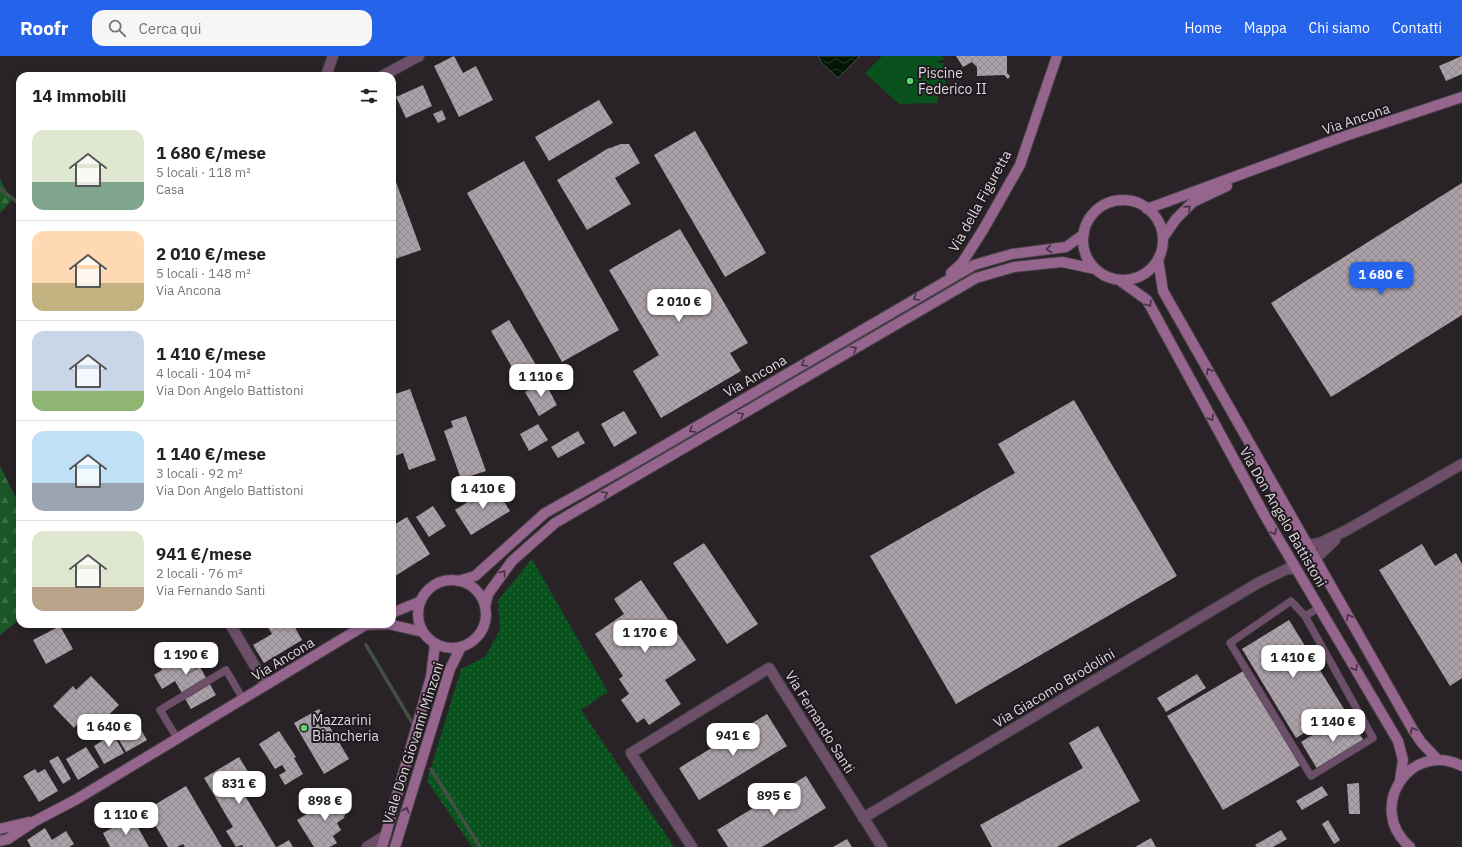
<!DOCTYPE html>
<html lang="it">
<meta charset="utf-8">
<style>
:root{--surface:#fff;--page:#f6f6f6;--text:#222;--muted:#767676;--line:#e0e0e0;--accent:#2563eb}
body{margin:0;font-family:"IBM Plex Sans",sans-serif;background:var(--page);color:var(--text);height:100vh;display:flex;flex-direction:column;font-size:15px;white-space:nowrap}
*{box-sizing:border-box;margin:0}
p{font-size:13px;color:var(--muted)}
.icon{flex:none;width:22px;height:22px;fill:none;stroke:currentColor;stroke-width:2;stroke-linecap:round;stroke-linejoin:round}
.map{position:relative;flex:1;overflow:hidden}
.sheet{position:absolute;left:16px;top:16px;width:380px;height:556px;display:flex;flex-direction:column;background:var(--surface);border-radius:12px;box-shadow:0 2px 6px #0003}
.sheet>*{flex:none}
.price{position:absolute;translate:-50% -34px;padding:0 9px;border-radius:8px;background:#fff;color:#222;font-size:13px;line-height:26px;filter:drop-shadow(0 1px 2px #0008)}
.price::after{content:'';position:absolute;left:50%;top:24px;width:12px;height:9px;margin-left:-6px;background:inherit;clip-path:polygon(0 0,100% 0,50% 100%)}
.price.on{background:var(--accent);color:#fff}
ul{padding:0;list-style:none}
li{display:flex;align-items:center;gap:12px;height:100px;padding:0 16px}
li+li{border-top:1px solid var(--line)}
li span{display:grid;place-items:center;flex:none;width:112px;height:80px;border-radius:12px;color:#555}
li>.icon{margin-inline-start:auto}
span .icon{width:48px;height:48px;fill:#fffc;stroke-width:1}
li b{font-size:17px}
h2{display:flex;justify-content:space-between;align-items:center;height:48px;padding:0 16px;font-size:17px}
header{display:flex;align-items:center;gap:24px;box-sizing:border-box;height:56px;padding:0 20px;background:var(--accent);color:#fff}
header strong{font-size:19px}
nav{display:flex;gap:22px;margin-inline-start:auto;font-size:14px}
.search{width:280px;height:36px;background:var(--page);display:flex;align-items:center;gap:10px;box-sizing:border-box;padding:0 14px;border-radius:12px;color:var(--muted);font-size:15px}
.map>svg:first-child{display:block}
.grass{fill:url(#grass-dots)}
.forest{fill:url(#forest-firs)}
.park{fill:#09521d}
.water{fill:url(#water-waves);stroke:#435045}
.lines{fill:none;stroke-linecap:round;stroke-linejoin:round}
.stream{stroke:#435045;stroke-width:3.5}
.building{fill:url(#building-cross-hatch)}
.lane-casing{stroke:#464045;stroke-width:8}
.street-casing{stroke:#464045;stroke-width:12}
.secondary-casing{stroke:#464045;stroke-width:12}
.lane{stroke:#6d4f69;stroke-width:7}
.street{stroke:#6d4f69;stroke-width:10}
.secondary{stroke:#95658e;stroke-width:10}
.oneway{stroke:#433040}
.poi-dot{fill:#5ad56f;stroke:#20191f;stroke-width:1.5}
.labels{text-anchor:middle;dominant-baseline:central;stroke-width:4;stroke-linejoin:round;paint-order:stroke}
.poi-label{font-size:14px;fill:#ddd8dc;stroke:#20191f;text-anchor:start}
.street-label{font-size:14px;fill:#ddd8dc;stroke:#20191f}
</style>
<header>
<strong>Roofr</strong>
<div class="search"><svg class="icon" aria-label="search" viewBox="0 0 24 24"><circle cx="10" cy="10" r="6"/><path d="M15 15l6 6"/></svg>Cerca qui</div>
<nav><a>Home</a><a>Mappa</a><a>Chi siamo</a><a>Contatti</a></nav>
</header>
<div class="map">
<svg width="1462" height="791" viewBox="0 0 1462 791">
<defs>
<pattern id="grass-dots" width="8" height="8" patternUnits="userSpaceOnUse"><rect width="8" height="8" fill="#09521d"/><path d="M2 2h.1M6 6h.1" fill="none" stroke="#2c6a3d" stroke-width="1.8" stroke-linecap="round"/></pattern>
<pattern id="forest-firs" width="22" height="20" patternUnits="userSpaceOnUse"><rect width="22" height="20" fill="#1b5726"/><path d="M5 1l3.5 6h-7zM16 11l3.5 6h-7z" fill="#3c6e45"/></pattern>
<pattern id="water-waves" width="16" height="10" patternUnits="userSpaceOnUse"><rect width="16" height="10" fill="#011604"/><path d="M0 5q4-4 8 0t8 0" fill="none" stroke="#263728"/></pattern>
<pattern id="building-cross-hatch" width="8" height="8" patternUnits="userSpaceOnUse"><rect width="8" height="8" fill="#aba2a9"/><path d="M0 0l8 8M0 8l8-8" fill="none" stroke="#918a8f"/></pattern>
</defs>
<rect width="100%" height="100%" fill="#292328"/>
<path class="grass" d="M532 503 608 636 581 654 674 791H472L427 725 461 613 485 601 500 574 498 544Z"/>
<path class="forest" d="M0 123 11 145 0 157Z
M0 410 20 450V563L0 579Z"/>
<path class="park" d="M882 0H943L944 4H940L937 7H944L946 33H938V47L899 48 865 17Z"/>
<path class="water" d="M818 0H860L838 22 821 6Z"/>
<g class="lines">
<path class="stream" d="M0 133 20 148
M366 589 413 668
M431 713 480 791"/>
</g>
<path class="building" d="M454 0 463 17 476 10 493 44 459 61 434 10Z
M956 0H1007V17L1010 20 1008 23 1004 19 977 20V11L972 6 963 11Z
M1462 0V18L1446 25 1439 10Z
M423 29 432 50 406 62 396 41Z
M599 44 613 67 549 105 535 81Z
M442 54 446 63 438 67 433 58Z
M695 75 766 197 725 221 654 99Z
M621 88H629L640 107 615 122 631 148 587 174 557 124 607 93Z
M524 105 619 274 562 306 467 137Z
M392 115 421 194 392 204Z
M1462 127V259L1331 341 1271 247Z
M680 173 748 287 730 297 741 315 661 362 633 315 659 299 609 214Z
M509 264 539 314 520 325 491 275Z
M546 324 551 333 549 334 557 349 539 360 525 336Z
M410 333 436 404 409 414 403 397 392 401V339Z
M1074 344 1177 520 956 648 870 500 1015 417 998 388Z
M624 355 637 377 614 391 601 368Z
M466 360 486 415 461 423 444 375 453 371 451 365Z
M538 368 548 384 529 395 520 378Z
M578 375 585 387 558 402 551 391Z
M494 429 510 455 471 479 455 454Z
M433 450 446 470 429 481 416 461Z
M407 461 430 498 392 522V470Z
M704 487 758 568 727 588 673 507Z
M1422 488 1435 510 1456 497 1462 508V622L1450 630 1379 514Z
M641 524 696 604 665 624 681 648 649 669 644 662 637 667 621 644 629 638 619 623 623 620 595 578 624 558 614 543Z
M1289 564 1344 653 1296 682 1242 593Z
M266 568H293L302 584 264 607 253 589 272 578Z
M60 570 73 593 46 608 33 584Z
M193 587 205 607 182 621 200 611 216 639 191 653 175 625 162 633 154 619 162 614 158 608Z
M1245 614 1301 709 1223 754 1167 660Z
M1197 618 1206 632 1166 656 1157 642Z
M91 620 119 649 95 672 84 661 74 672 53 650 73 630 76 634Z
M319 653 349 703 324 718 294 667Z
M767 658 787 690 699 744 679 712Z
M1347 658 1366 688 1319 716 1301 686Z
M133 660 147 684 126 696 112 672Z
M1098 670 1140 745 1057 791H992L980 769 1083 712 1069 687Z
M111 674 124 697 104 708 94 690 102 685 99 681Z
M279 675 296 701 294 702 303 718 285 729 279 719 286 715 282 709 275 713 259 688Z
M86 691 99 711 78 724 66 703Z
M58 700 71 723 63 728 49 705Z
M239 701 257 730 244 738 276 791H243L242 789 236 791 226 775 233 771 204 722Z
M35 713 38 717 45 713 58 735 39 746 23 720Z
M806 720 826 752 762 791H728L717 774Z
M1359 727 1360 758H1349L1347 728Z
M186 730 222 791H185L183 788 177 791H168L146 754Z
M1322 730 1328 739 1302 754 1296 745Z
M341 737 348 748 344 762 337 767 341 774 333 780 337 787 330 791H314L297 764Z
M132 761 149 791H110L103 777Z
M1328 764 1340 784 1334 788 1322 768Z
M45 772 52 784 66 775 74 788 69 791H31L27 784Z
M1281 774 1287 783 1273 791H1257L1255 789Z
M1151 782 1156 791H1135Z
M847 783 852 791H833Z
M289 784 293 791H277Z"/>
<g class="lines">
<defs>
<path id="lane" d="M1305 560 1373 682 1311 720 1230 587 1291 545 1305 560 1319 552
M177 682 160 654 226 614 243 643"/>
<path id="street" d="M326 20 333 0
M382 20 419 0
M1308 489 1320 487 1347 474 1462 408
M1316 502 1335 484
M230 568 266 629
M863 762 1258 527 1287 513H1296
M367 791 386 779
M692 791 631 697 769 612 882 791"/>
<path id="secondary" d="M1083 184a40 40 0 1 1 80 0a40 40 0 1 1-80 0Z
M1147 153 1345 80 1462 41
M1163 182 1176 163 1193 146 1227 130
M1158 203 1163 235 1413 674 1421 686 1438 704
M951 217 962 207 983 174 1020 109 1057 0
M1119 224 1147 244 1265 460 1398 685 1403 704 1400 724
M418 558a34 34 0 1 1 68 0a34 34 0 1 1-68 0Z
M458 525 475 520 545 457 629 410 974 209 1012 198 1066 191 1084 178
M485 551 488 538 512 505 555 467 976 222 1014 211 1062 206 1095 213
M392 557 421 545
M366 569 388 568 423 576
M0 773 29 766
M0 785 8 783 35 765 77 743 367 568
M382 791 431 621 435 588
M395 791 450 613 461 591
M1410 791C1365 753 1410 683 1462 710"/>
</defs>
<use href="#lane" class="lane-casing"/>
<use href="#street" class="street-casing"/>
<use href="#secondary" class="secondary-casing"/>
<use href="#lane" class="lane"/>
<use href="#street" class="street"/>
<use href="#secondary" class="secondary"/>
</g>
<defs><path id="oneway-chevron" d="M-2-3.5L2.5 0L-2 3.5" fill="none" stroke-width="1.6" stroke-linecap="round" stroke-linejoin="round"/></defs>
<g class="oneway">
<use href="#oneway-chevron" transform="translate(1188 152) rotate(-44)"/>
<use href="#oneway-chevron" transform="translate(1049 193) rotate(172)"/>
<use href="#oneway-chevron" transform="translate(916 242) rotate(150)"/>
<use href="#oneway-chevron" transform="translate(1149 248) rotate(57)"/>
<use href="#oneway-chevron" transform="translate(854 293) rotate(-30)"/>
<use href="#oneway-chevron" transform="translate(804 308) rotate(150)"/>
<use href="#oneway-chevron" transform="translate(1209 315) rotate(-120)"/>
<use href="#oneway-chevron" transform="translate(741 359) rotate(-30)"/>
<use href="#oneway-chevron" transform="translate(1211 362) rotate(61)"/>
<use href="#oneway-chevron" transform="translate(692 374) rotate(150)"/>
<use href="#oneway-chevron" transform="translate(605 438) rotate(-30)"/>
<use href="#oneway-chevron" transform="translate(1274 476) rotate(60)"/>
<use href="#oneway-chevron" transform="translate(503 517) rotate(-53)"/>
<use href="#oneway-chevron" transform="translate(1349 561) rotate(-120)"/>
<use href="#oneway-chevron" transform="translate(1355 612) rotate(59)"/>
<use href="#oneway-chevron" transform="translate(1413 674) rotate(-121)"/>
<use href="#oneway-chevron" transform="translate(406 754) rotate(-73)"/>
</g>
<g class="poi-dot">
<circle cx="910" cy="25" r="4"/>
<circle cx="304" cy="672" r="4"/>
</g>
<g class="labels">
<g class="poi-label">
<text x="918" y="17">Piscine<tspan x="918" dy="16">Federico II</tspan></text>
<text x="312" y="664">Mazzarini<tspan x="312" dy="16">Biancheria</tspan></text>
</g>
<g class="street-label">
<text transform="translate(1356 63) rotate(-19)">Via Ancona</text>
<text transform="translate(980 145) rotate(-61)">Via della Figuretta</text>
<text transform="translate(755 320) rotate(-30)">Via Ancona</text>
<text transform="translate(1283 461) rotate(60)">Via Don Angelo Battistoni</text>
<text transform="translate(283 603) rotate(-31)">Via Ancona</text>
<text transform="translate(1054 632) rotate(-31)">Via Giacomo Brodolini</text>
<text transform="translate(820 666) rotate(58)">Via Fernando Santi</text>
<text transform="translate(413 687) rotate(-72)">Viale Don Giovanni Minzoni</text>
</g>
</g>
</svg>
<b class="price on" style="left:1381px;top:240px">1 680 €</b>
<b class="price" style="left:679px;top:267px">2 010 €</b>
<b class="price" style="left:541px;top:342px">1 110 €</b>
<b class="price" style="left:483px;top:454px">1 410 €</b>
<b class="price" style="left:645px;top:598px">1 170 €</b>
<b class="price" style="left:186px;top:620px">1 190 €</b>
<b class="price" style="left:1293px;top:623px">1 410 €</b>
<b class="price" style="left:1333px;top:687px">1 140 €</b>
<b class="price" style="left:109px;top:692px">1 640 €</b>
<b class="price" style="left:733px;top:701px">941 €</b>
<b class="price" style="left:239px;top:749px">831 €</b>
<b class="price" style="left:774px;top:761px">895 €</b>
<b class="price" style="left:325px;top:766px">898 €</b>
<b class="price" style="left:126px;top:780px">1 110 €</b>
<section class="sheet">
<h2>14 immobili<svg class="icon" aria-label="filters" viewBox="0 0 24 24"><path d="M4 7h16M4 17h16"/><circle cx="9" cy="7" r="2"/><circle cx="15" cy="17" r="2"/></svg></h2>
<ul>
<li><span style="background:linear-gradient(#dfe7d0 65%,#7fa58c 0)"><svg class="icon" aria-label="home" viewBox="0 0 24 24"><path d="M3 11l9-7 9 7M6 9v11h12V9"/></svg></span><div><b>1 680 €/mese</b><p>5 locali · 118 m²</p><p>Casa</p></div></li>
<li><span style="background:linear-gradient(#ffd9b3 65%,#c2b280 0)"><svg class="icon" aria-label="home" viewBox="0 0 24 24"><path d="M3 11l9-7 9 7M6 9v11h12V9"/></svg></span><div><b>2 010 €/mese</b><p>5 locali · 148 m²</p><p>Via Ancona</p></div></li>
<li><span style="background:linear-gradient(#c9d6e8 75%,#8fb573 0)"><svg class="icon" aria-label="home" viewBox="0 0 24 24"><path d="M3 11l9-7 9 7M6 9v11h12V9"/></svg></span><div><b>1 410 €/mese</b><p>4 locali · 104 m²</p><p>Via Don Angelo Battistoni</p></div></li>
<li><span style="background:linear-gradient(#bfe0f5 65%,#9aa5b1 0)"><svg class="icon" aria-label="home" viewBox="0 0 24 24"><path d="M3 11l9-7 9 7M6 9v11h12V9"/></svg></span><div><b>1 140 €/mese</b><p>3 locali · 92 m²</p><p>Via Don Angelo Battistoni</p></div></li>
<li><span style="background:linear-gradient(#dfe7d0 70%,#b9a48a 0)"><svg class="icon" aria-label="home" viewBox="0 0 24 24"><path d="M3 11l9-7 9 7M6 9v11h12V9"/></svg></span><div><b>941 €/mese</b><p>2 locali · 76 m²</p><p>Via Fernando Santi</p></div></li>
</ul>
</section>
</div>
